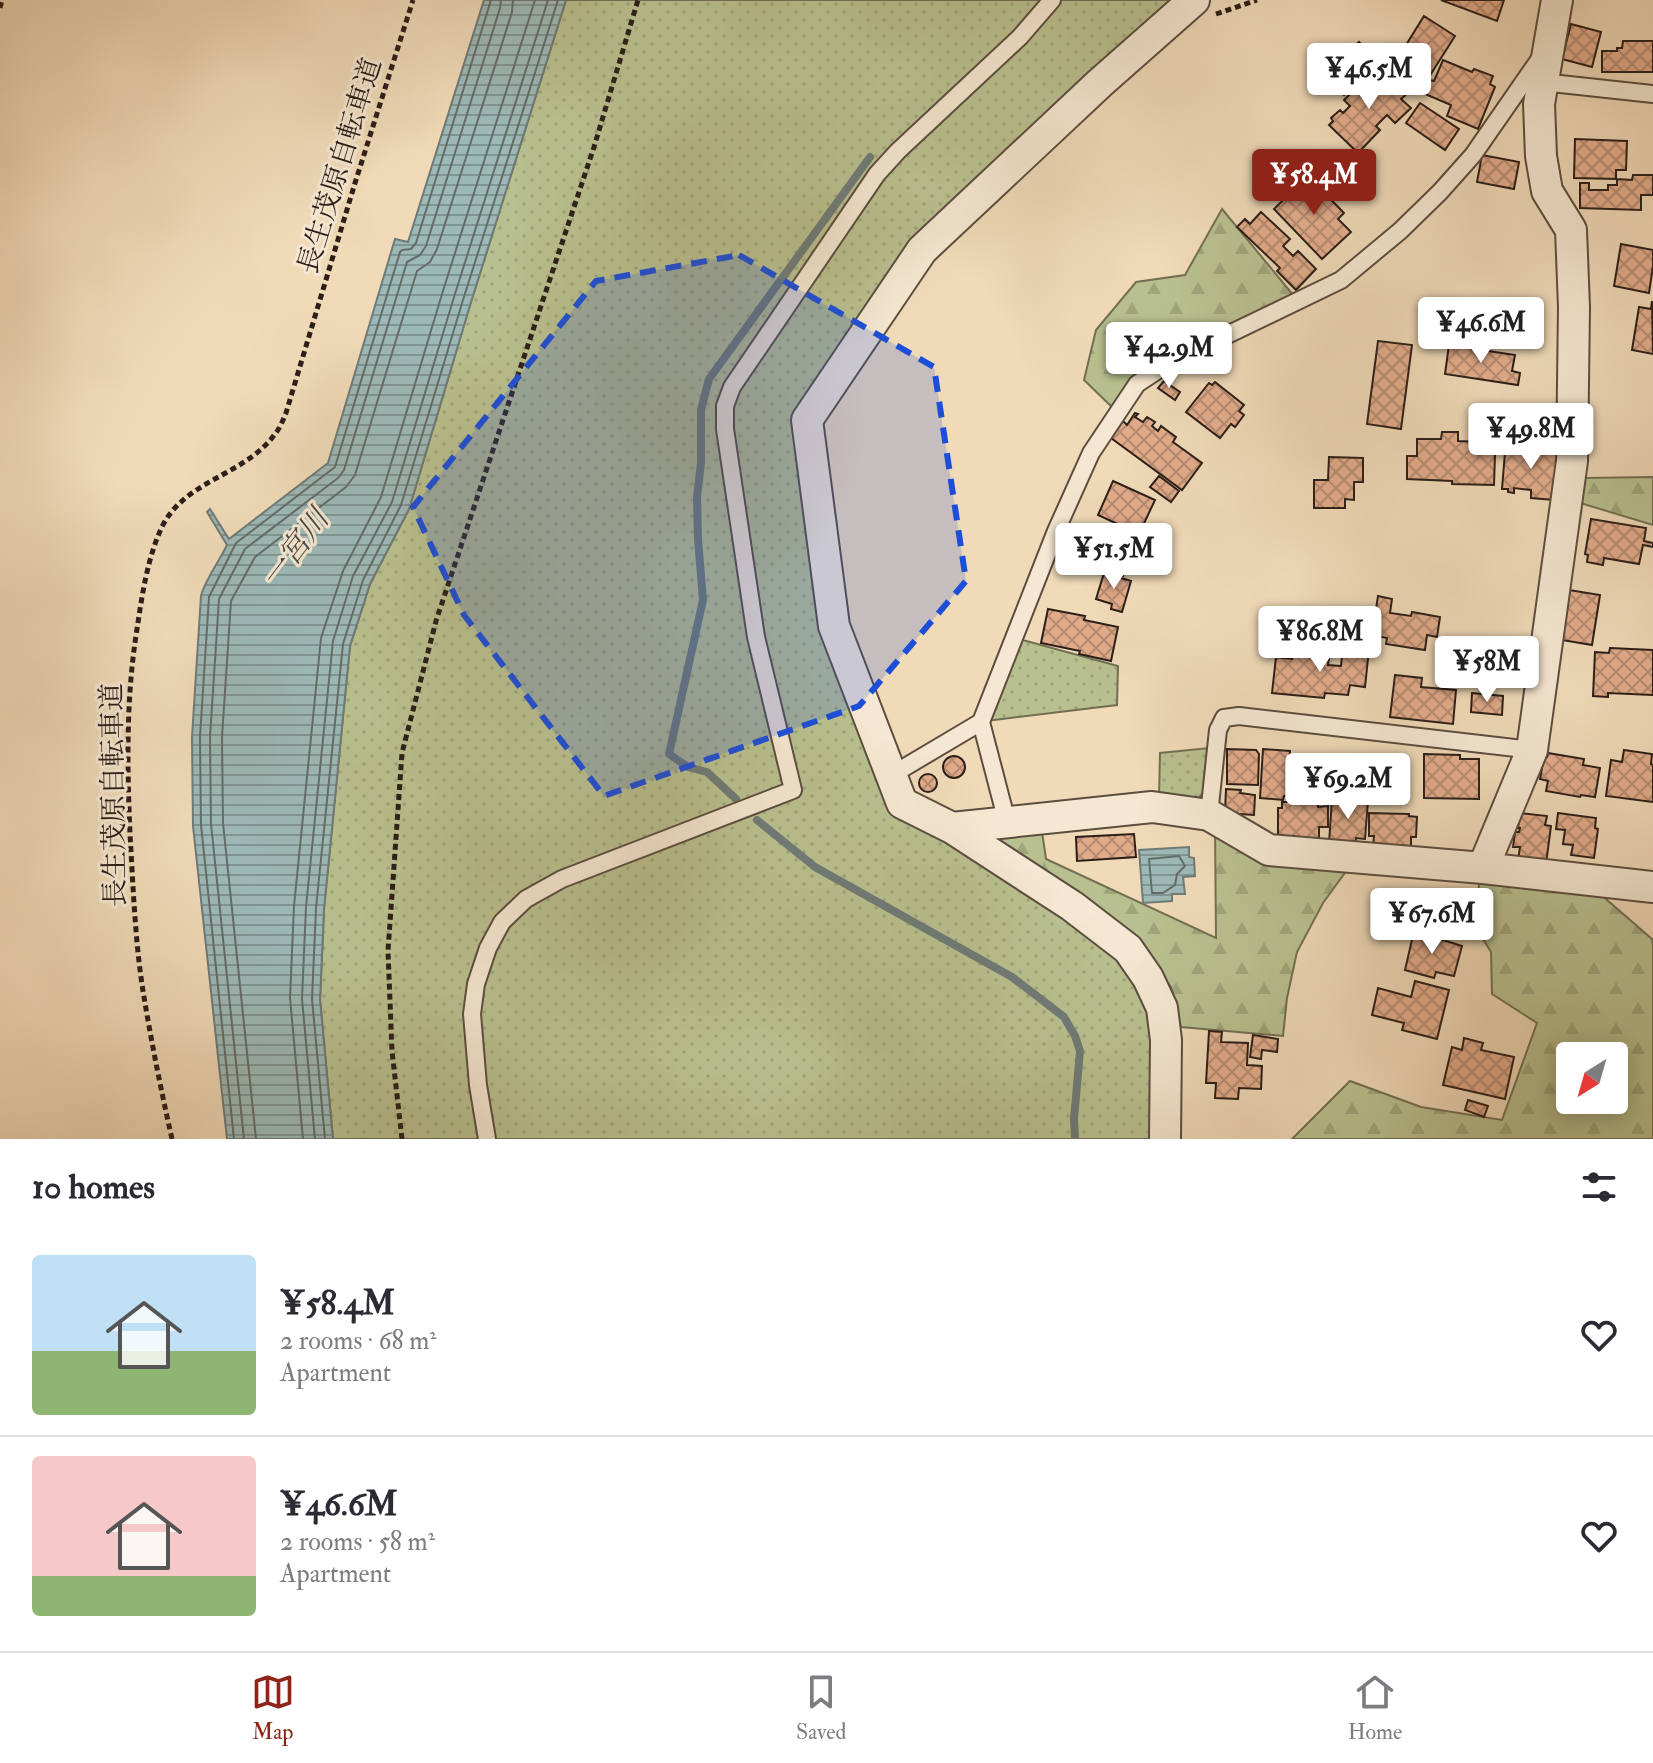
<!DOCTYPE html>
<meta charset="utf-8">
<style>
:root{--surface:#fff;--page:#f2f2f3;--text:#2b2b33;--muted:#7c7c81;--line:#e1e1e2;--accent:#8f2418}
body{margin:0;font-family:"IM FELL Double Pica","Noto Serif JP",serif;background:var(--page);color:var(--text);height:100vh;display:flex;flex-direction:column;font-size:30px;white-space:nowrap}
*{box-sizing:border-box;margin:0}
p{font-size:26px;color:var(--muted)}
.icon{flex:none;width:44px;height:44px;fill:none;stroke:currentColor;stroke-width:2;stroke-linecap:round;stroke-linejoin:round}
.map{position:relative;height:1139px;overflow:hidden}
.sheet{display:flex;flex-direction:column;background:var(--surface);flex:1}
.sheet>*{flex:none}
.needle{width:52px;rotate:217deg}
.controls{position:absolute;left:1556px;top:1042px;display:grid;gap:16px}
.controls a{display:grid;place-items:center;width:72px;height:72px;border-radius:8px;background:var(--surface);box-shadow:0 4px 20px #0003;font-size:40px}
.price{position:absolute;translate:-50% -68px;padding:0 18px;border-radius:8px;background:#fff;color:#222;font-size:26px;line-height:52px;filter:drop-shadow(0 2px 4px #0008)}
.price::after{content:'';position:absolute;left:50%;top:48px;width:24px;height:18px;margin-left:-12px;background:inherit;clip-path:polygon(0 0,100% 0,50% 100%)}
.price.current{background:var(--accent);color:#fff}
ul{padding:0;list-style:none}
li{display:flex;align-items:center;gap:24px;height:200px;padding:0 32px}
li+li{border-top:2px solid var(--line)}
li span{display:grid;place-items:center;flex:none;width:224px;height:160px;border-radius:8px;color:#555}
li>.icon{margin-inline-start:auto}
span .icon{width:96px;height:96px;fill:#fffc;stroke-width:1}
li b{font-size:34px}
h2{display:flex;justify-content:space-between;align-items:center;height:96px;padding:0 32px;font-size:34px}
.tabs{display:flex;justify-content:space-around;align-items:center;height:112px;border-top:2px solid var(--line);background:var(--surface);font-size:22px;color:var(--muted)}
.tabs a{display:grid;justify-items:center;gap:4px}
.tabs .current{color:var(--accent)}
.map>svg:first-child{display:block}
.grass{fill:url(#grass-dots);stroke:#726f54;stroke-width:2}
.forest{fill:url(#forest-firs);stroke:#726f54;stroke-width:2;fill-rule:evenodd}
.water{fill:url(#water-rules);stroke:#6f7b77;stroke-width:2}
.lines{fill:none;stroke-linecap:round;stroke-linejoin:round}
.shore{stroke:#646c68;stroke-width:2}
.stream{stroke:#6f7b77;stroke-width:8}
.building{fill:url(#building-cross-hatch);stroke:#2b1e18;stroke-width:2}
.service-casing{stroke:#5c4d40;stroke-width:20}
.minor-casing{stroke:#5c4d40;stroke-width:34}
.path{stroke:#2b1e18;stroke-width:5;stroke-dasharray:6 4;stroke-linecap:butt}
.service{stroke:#f5e7d1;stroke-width:16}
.minor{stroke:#f5e7d1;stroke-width:30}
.marked{fill:#1d4ed8;fill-opacity:0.2;stroke:#1d4ed8;stroke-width:6;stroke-dasharray:16 10;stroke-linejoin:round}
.labels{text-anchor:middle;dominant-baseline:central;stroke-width:6;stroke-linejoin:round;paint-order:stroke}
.street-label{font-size:28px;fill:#2b1e18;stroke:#f5e7d1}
.water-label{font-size:30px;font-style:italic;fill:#4d4c48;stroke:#f5e7d1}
</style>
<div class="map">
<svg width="1653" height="1139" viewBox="0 0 1653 1139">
<defs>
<pattern id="grass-dots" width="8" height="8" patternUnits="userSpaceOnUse" patternTransform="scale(2)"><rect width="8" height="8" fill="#b9c08f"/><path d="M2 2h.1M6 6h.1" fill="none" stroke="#9fa57b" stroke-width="1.8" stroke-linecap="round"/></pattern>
<pattern id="forest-firs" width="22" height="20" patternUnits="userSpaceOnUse" patternTransform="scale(2)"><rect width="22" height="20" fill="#b9c08f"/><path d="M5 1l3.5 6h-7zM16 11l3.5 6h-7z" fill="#9fa57b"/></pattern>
<pattern id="water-rules" width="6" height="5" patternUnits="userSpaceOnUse" patternTransform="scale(2)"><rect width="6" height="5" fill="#9db9b7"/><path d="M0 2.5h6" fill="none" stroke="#809694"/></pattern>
<pattern id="building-cross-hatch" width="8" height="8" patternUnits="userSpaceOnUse" patternTransform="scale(2)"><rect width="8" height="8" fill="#e2ac8b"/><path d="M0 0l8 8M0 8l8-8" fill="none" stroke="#b78b71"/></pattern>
</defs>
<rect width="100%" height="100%" fill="#f0dab8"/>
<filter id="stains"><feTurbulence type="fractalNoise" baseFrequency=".0025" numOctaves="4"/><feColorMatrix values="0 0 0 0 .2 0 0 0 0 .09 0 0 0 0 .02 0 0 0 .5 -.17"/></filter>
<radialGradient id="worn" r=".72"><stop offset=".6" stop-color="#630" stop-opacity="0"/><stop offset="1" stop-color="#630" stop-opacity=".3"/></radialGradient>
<path class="grass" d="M566 0H1183L919 240 798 415 890 807 944 837 1122 953 1158 1011 1159 1139H333L320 1000 324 909 350 646 370 584 409 509 471 302Z
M1019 639 1118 666 1117 705 986 721Z
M1209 748C1208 764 1211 797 1192 801 1182 803 1169 799 1159 798L1160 753Z"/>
<path class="forest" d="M1222 209 1294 296 1150 369 1115 410 1084 380 1096 330 1136 282 1185 275Z
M1653 477V525L1577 502 1585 478Z
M1041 825 1046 859 1216 938 1215 826 1352 863 1323 903 1297 952 1287 998 1283 1036 1181 1027 1171 987 1133 935 1088 898 994 842 998 828Z
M1479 880 1599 893 1652 939 1653 946V1139H1292L1350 1081 1421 1107 1502 1120 1537 1023 1492 994 1491 952 1478 931ZM1570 1056H1614V1100H1570Z"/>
<path class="water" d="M484 0H566L471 302 409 509 370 584 350 646 324 909 320 1000 333 1139H227L193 826 192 737 201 596C204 582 220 560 227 545L207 512 210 509 229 539 328 463 395 239 408 242Z
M1189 847V857L1194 858 1195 876 1183 877 1185 894H1172V901L1143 903 1139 850Z"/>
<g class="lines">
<path class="shore" d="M1179 856 1185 866 1177 874 1175 885 1163 893H1152L1149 859Z
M234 1139 201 825 200 737 209 597 236 543 335 467 400 252 402 250 411 249 416 243 491 0
M244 1139 211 824 210 737 219 599 245 549 338 478 344 470 407 262 420 255 426 246 500 8 501 0
M256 1139 223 823 222 737 231 601 255 557 346 487 355 475 417 271 430 262 437 249 512 12 513 0
M303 1139 290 998 294 906 321 638 343 571 381 497 442 294 535 0
M315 1139 302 999 306 907 333 641 353 576 392 502 454 297 548 0
M325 1139 312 999 316 908 343 644 363 580 401 505 463 300 558 0"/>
<path class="stream" d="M736 799 707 772 688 767 669 754 703 600 698 539 697 497 701 463V410L709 379 870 157
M757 820 815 867 1012 977 1064 1017 1075 1036 1080 1051 1074 1119 1075 1139"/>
</g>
<path class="building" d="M1441 0H1504L1497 21Z
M1424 16 1455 36 1429 77 1398 58Z
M1571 24 1601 32 1592 67 1562 59Z
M1623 41H1653V72H1602V51H1617V48H1622Z
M1359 42 1376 60 1369 67 1371 70 1344 95 1324 73 1340 58 1354 74 1361 67 1348 52Z
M1443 60 1472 72 1474 69 1493 76 1490 84 1495 87 1478 129 1447 116 1451 105 1425 94 1430 80 1434 81Z
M1375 76 1381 82 1385 77 1396 88 1399 84 1408 93 1401 99 1411 108 1395 123 1387 115 1376 126 1380 130 1358 153 1329 125 1333 121 1331 118 1340 110 1343 113 1350 106 1344 100 1363 81 1366 84Z
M1420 103 1459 129 1445 150 1406 123Z
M1575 139 1627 141 1626 170H1616V179L1574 178Z
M1482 155 1519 162 1514 189 1477 182Z
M1633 175H1653V195H1641V210L1580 208V183H1589V190H1608V185H1617V179L1632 180Z
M1308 176 1344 213 1338 219 1351 232 1322 259 1274 209Z
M1261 212 1290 239 1283 246 1293 256 1298 251 1316 269 1296 290 1277 271 1280 268 1237 227 1245 219 1250 224Z
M1621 244 1653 250V266L1649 293 1614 286Z
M1652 301 1653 354 1632 350 1639 307 1651 309Z
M1378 341 1412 345 1401 429 1367 424Z
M1449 345 1515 355 1512 371 1520 373 1518 385 1445 374Z
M1164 381 1180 392 1175 400 1158 388Z
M1215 382 1244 405 1239 411 1244 415 1235 427 1231 424 1220 438 1186 412 1209 383 1212 385Z
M1135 413 1138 414 1135 417 1143 422 1147 417 1155 422 1152 426 1158 431 1161 426 1176 437 1173 442 1202 463 1182 490 1111 438 1123 421 1127 425Z
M1442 432H1458V441L1480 442V454H1495L1494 485 1452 484V481L1407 479V456H1417V439H1441Z
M1520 442 1541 444V448L1558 450 1554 500 1531 498V490L1514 488V493L1508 492V489H1502L1505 452 1519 453Z
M1329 457 1363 458V482H1354V500L1345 499V508H1314V480H1328Z
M1159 476 1179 491 1171 502 1150 487Z
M1113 481 1155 500 1139 534 1098 515Z
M1591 519 1646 528 1644 541 1653 543V547L1643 545 1639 564 1604 558 1603 565 1587 562 1588 555 1585 554Z
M1086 533 1132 548 1123 576 1077 561Z
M1104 573 1131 581 1122 612 1111 609 1112 604 1096 599Z
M1569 590 1600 595 1592 645 1562 640Z
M1378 596 1392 599 1390 613 1411 616 1412 612 1440 617 1437 637 1427 635 1425 650 1386 644 1387 638 1372 635Z
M1048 609 1085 616 1084 620 1118 627 1111 661 1079 654 1080 651 1041 643Z
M1343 646 1369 649 1365 687 1350 685 1348 695 1325 693 1324 698 1272 693 1276 657 1292 659 1293 653 1329 657 1328 665 1341 666Z
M1610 648 1653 650V695L1608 693V697L1593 696 1595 652 1609 653Z
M1395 675 1422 678 1421 687 1456 690 1453 724 1390 717Z
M1472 693 1503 696 1502 715 1471 712Z
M1227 749 1256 750 1259 754 1258 785 1227 784Z
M1263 749 1290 751 1287 796H1284L1283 800 1260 798Z
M1624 750 1652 754 1651 764 1653 765V802L1606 796 1611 760 1622 762Z
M1548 753 1584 759 1583 765 1600 768 1595 797 1581 795 1580 797 1546 791 1548 781 1540 779 1544 757H1547Z
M1424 754 1460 755V759H1479V799L1424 798Z
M1372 755 1397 756V760H1401L1400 793H1382V789H1360V772H1367V760H1372Z
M943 767a11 11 0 1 1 22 0a11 11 0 1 1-22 0Z
M919 783a9 9 0 1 1 18 0a9 9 0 1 1-18 0Z
M1226 789 1241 790 1240 793 1255 795 1254 815 1225 813Z
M1332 798 1368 801 1365 839 1356 838 1355 846 1329 844Z
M1282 802H1318V807L1328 806V827H1319V840H1278V808H1282Z
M1369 813 1409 814V816L1417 817 1416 837H1411V848L1373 847 1374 836H1369Z
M1520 813 1547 816 1545 825 1551 826 1546 864 1518 861 1520 847H1513L1515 832H1519L1520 828H1518Z
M1558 813 1596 818 1595 828 1598 829 1594 858 1571 855 1573 845 1563 844 1565 830 1556 829Z
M1134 834 1136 857 1077 861 1076 837Z
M1414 931 1462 946 1454 976 1436 972 1434 978 1405 970Z
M1415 981 1449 990 1437 1039 1402 1030 1404 1023 1372 1015 1378 988 1411 997Z
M1209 1031 1222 1032 1221 1042 1248 1043 1247 1065 1262 1066 1261 1089 1239 1088 1238 1099 1215 1098 1216 1083H1206Z
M1253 1035 1278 1039 1277 1052 1262 1050 1261 1059 1250 1057Z
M1464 1038 1483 1043 1481 1050 1514 1057 1505 1099 1443 1085 1452 1047 1462 1050Z
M1468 1100 1488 1106 1484 1117 1465 1110Z"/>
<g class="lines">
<defs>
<path id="service" d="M1542 82 1653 94
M981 722 1007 822
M890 776 981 722 1056 531 1091 453 1137 384 1167 364 1341 280 1400 231 1440 192 1473 155 1541 57
M1209 815 1218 730 1224 718 1239 716 1532 750
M487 1139 478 1085 472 1014 476 984 488 948 502 922 526 899 562 879 793 790 756 637 725 429V406L732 387 877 174 898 151 1020 37 1052 0"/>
<path id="minor" d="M952 828 1152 807 1209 815 1269 850 1483 868 1653 887
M1483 868 1532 750 1572 461 1574 307 1571 230 1547 191 1541 156 1539 104 1557 0
M1165 1139 1166 1040 1162 1008 1148 978 1128 949 1072 906 952 828 902 803 834 626 807 420 922 250 1100 83 1194 0"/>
</defs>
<use href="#service" class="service-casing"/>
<use href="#minor" class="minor-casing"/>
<path class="path" d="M0 8 2 0
M1216 14 1257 0
M172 1139C161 1090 151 1040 143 991 135 941 133 884 130 834 127 765 126 697 137 629 142 596 147 560 161 529 183 480 245 476 275 434 280 428 283 420 286 413L355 183 413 0
M402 1139 392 1051 388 951 402 753 436 621 594 147 638 0"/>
<use href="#service" class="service"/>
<use href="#minor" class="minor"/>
</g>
<path class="marked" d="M739 255 934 367 966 581 859 706 604 796 464 615 413 507 596 281Z"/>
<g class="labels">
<g class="street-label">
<text transform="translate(340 166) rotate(-73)">長生茂原自転車道</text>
<text transform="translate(114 795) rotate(-91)">長生茂原自転車道</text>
</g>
<g class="water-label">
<text transform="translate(295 549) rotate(-53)">一宮川</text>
</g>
</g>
<rect width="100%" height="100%" filter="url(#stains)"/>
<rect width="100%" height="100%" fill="url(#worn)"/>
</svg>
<div class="controls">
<a><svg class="needle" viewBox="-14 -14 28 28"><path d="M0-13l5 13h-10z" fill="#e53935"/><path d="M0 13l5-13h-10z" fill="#7c7c81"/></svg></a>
</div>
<b class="price" style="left:1369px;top:111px">¥46.5M</b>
<b class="price current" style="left:1314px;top:217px">¥58.4M</b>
<b class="price" style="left:1481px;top:365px">¥46.6M</b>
<b class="price" style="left:1169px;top:390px">¥42.9M</b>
<b class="price" style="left:1531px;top:471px">¥49.8M</b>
<b class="price" style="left:1114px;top:591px">¥51.5M</b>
<b class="price" style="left:1320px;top:674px">¥86.8M</b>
<b class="price" style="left:1487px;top:704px">¥58M</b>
<b class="price" style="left:1348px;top:821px">¥69.2M</b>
<b class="price" style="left:1432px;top:956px">¥67.6M</b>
</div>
<section class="sheet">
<h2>10 homes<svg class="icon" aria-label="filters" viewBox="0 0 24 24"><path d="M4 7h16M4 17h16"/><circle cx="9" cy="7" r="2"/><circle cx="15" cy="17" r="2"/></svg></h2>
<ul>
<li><span style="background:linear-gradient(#bfe0f5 60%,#8fb573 0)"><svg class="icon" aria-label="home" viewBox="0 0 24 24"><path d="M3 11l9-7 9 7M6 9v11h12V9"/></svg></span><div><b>¥58.4M</b><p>2 rooms · 68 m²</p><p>Apartment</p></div><svg class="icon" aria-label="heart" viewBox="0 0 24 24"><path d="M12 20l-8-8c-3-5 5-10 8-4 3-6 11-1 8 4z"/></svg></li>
<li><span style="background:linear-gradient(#f6c9c9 75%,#8fb573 0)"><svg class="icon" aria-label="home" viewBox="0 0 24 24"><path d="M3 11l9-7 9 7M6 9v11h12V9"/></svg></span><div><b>¥46.6M</b><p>2 rooms · 58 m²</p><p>Apartment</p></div><svg class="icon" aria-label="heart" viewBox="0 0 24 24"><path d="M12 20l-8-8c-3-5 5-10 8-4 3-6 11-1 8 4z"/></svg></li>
</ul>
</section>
<nav class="tabs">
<a class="current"><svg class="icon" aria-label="map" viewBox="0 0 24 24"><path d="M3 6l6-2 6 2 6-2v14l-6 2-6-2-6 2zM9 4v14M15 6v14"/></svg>Map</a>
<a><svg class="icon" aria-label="saved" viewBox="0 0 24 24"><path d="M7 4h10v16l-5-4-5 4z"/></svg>Saved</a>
<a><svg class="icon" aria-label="home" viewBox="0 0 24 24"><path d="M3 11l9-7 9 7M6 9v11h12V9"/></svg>Home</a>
</nav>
